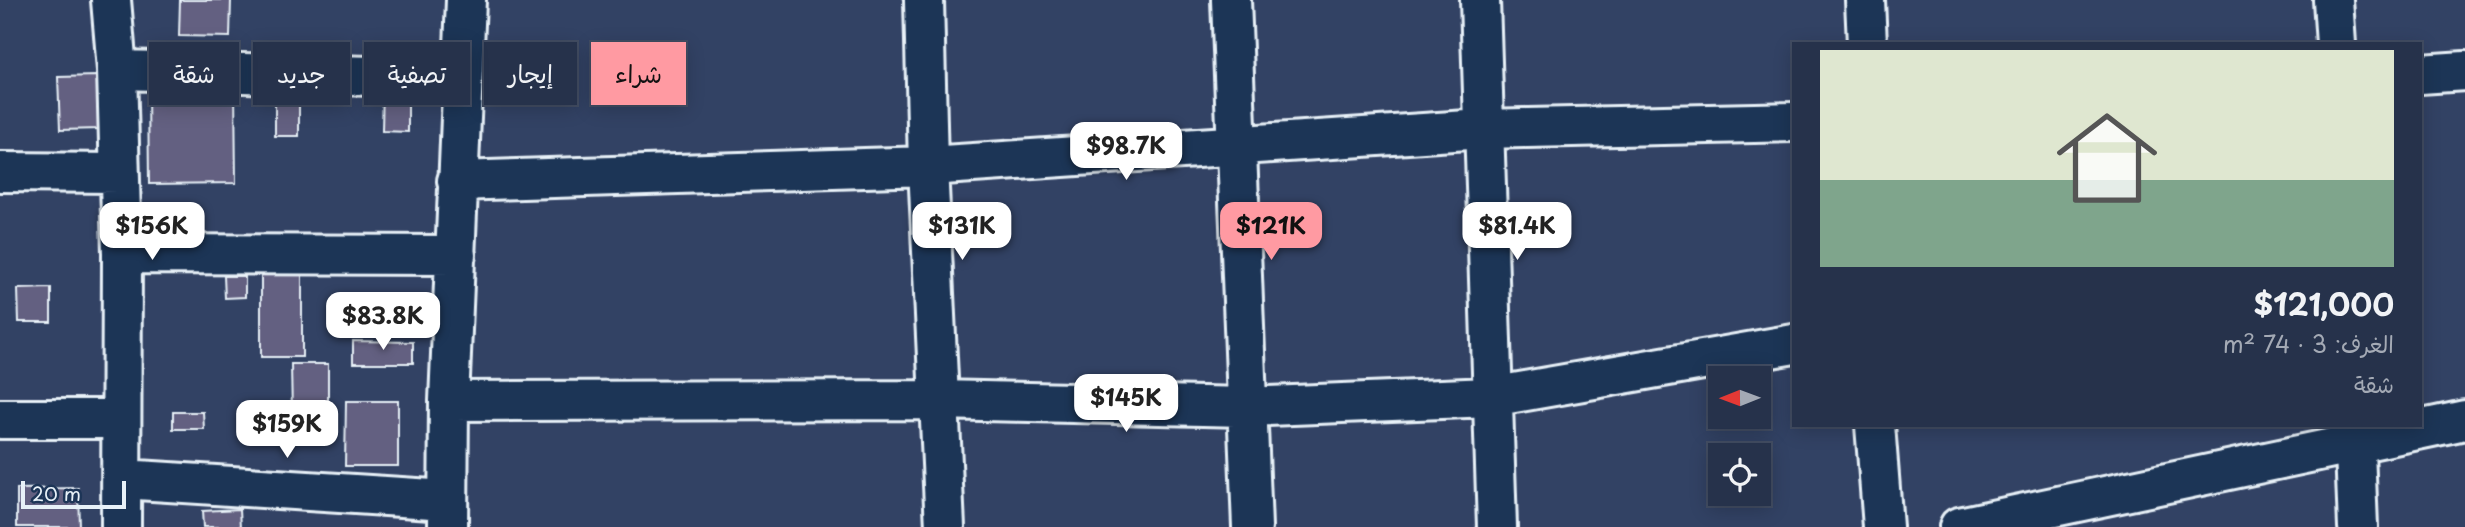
<!DOCTYPE html>
<html lang="ar">
<meta charset="utf-8">
<style>
:root{--surface:#26324b;--page:#2e3a52;--text:#f1f3f6;--muted:#a4aab5;--line:#424d63;--accent:#ff9aa2}
body{margin:0;font-family:"Playpen Sans","Playpen Sans Arabic",sans-serif;background:var(--page);color:var(--text);direction:rtl;height:100vh;display:flex;flex-direction:column;font-size:26px;white-space:nowrap}
*{box-sizing:border-box;margin:0}
p{font-size:23px;color:var(--muted)}
.icon{flex:none;width:38px;height:38px;fill:none;stroke:currentColor;stroke-width:2;stroke-linecap:round;stroke-linejoin:round}
.map{position:relative;flex:1;overflow:hidden;direction:ltr}
.drawer{position:absolute;left:1792px;top:42px;width:630px;height:385px;display:flex;flex-direction:column;background:var(--surface);border-radius:0px;box-shadow:0 4px 18px #0003,0 0 0 2px var(--line);direction:rtl}
.drawer>*{flex:none}
.banner{position:absolute;left:21px;top:42px;width:665px;height:63px;direction:rtl;display:flex;gap:14px}
.needle{width:46px;rotate:269deg}
.controls{position:absolute;left:1708px;top:366px;display:grid;gap:14px}
.controls a{display:grid;place-items:center;width:63px;height:63px;border-radius:0px;background:var(--surface);box-shadow:0 4px 18px #0003,0 0 0 2px var(--line);font-size:35px}
.scale{position:absolute;left:21px;bottom:18px;width:105px;box-sizing:border-box;padding-left:7px;border:4px solid #e8f1f8;border-top:0;font-size:19px;line-height:24px;white-space:nowrap;color:#e8f1f8;-webkit-text-stroke:5px #1d3557;paint-order:stroke}
.price{position:absolute;translate:-50% -60px;padding:0 16px;border-radius:14px;background:#fff;color:#222;font-size:23px;line-height:46px;filter:drop-shadow(0 2px 4px #0008)}
.price::after{content:'';position:absolute;left:50%;top:42px;width:21px;height:16px;margin-left:-10px;background:inherit;clip-path:polygon(0 0,100% 0,50% 100%)}
.price.current{background:var(--accent);color:#111}
ul{padding:0;list-style:none}
li{display:grid;align-content:center;gap:14px;height:371px;padding:0 28px}
li+li{border-top:2px solid var(--line)}
li span{display:grid;place-items:center;height:217px;border-radius:0px;color:#555}
li>.icon{margin-inline-start:auto}
span .icon{width:126px;height:126px;fill:#fffc;stroke-width:1}
li b{font-size:30px}
.pill{padding:0 24px;border-radius:0px;background:var(--surface);box-shadow:0 4px 18px #0003,0 0 0 2px var(--line);font-size:24px;line-height:63px}
.pill.current{background:var(--accent);color:#111}
.map>svg:first-child{display:block}
.building{fill:#646181;stroke:#e8f1f8;stroke-width:2}
.lines{fill:none;stroke-linecap:round;stroke-linejoin:round}
.minor-casing{stroke:#e8f1f8;stroke-width:44}
.minor{stroke:#1d3557;stroke-width:38}
</style>
<div class="map">
<svg width="2465" height="527" viewBox="0 0 2465 527">
<rect width="100%" height="100%" fill="#324264"/>
<filter id="ink" filterUnits="userSpaceOnUse"><feTurbulence type="fractalNoise" baseFrequency=".0143" numOctaves="2"/><feDisplacementMap in="SourceGraphic" scale="14" xChannelSelector="R" yChannelSelector="G"/><feConvolveMatrix kernelMatrix="1 2 1 2 8 2 1 2 1" color-interpolation-filters="sRGB"/></filter>
<g filter="url(#ink)">
<path class="building" d="M180 0H231L230 37 179 36Z
M97 76 99 129 60 130 58 77Z
M235 87 236 183 149 184 148 88Z
M383 87H408V132L382 131Z
M275 91H299V136H275Z
M302 274V357H261V275Z
M224 276H245V297L225 298Z
M51 288V322H19L18 289Z
M353 341 413 342V363H353Z
M291 364H328V413H292Z
M346 401H398V466H345Z
M173 412H203L204 429H173Z
M78 488 79 527H17V489Z
M240 509 241 527H203L202 511Z"/>
<g class="lines">
<defs>
<path id="minor" d="M111 0 117 70 122 254 121 527
M924 0 928 166 945 527
M1231 0 1252 527
M1480 0 1497 527
M1865 0 1867 44
M2333 0 2336 44
M117 70 460 78
M2420 74 2465 71
M0 172 118 173
M457 181 928 166 1483 129 1794 122
M122 254 456 255
M449 401 938 400 1246 407 1491 397 1794 344
M0 419H121
M1875 425 1883 527
M2354 425 2358 527
M122 479 448 500
M448 527 449 401 466 0
M1959 527 2465 420"/>
</defs>
<use href="#minor" class="minor-casing"/>
<use href="#minor" class="minor"/>
</g>
</g>
</svg>
<div class="controls">
<a><svg class="needle" viewBox="-14 -14 28 28"><path d="M0-13l5 13h-10z" fill="#e53935"/><path d="M0 13l5-13h-10z" fill="#a4aab5"/></svg></a>
<a><svg class="icon" aria-label="locate" viewBox="0 0 24 24"><circle cx="12" cy="12" r="6"/><path d="M12 2v4M12 18v4M2 12h4M18 12h4"/></svg></a>
</div>
<div class="scale">20 m</div>
<b class="price" style="left:1126px;top:182px">$98.7K</b>
<b class="price" style="left:152px;top:262px">$156K</b>
<b class="price" style="left:962px;top:262px">$131K</b>
<b class="price current" style="left:1271px;top:262px">$121K</b>
<b class="price" style="left:1517px;top:262px">$81.4K</b>
<b class="price" style="left:383px;top:352px">$83.8K</b>
<b class="price" style="left:1126px;top:434px">$145K</b>
<b class="price" style="left:287px;top:460px">$159K</b>
<div class="banner">
<a class="pill current">شراء</a>
<a class="pill">إيجار</a>
<a class="pill">تصفية</a>
<a class="pill">جديد</a>
<a class="pill">شقة</a>
</div>
<section class="drawer">
<ul>
<li><span style="background:linear-gradient(#dfe7d0 60%,#7fa58c 0)"><svg class="icon" aria-label="home" viewBox="0 0 24 24"><path d="M3 11l9-7 9 7M6 9v11h12V9"/></svg></span><div><b>$121,000</b><p>الغرف: 3 · 74 m²</p><p>شقة</p></div></li>
</ul>
</section>
</div>
